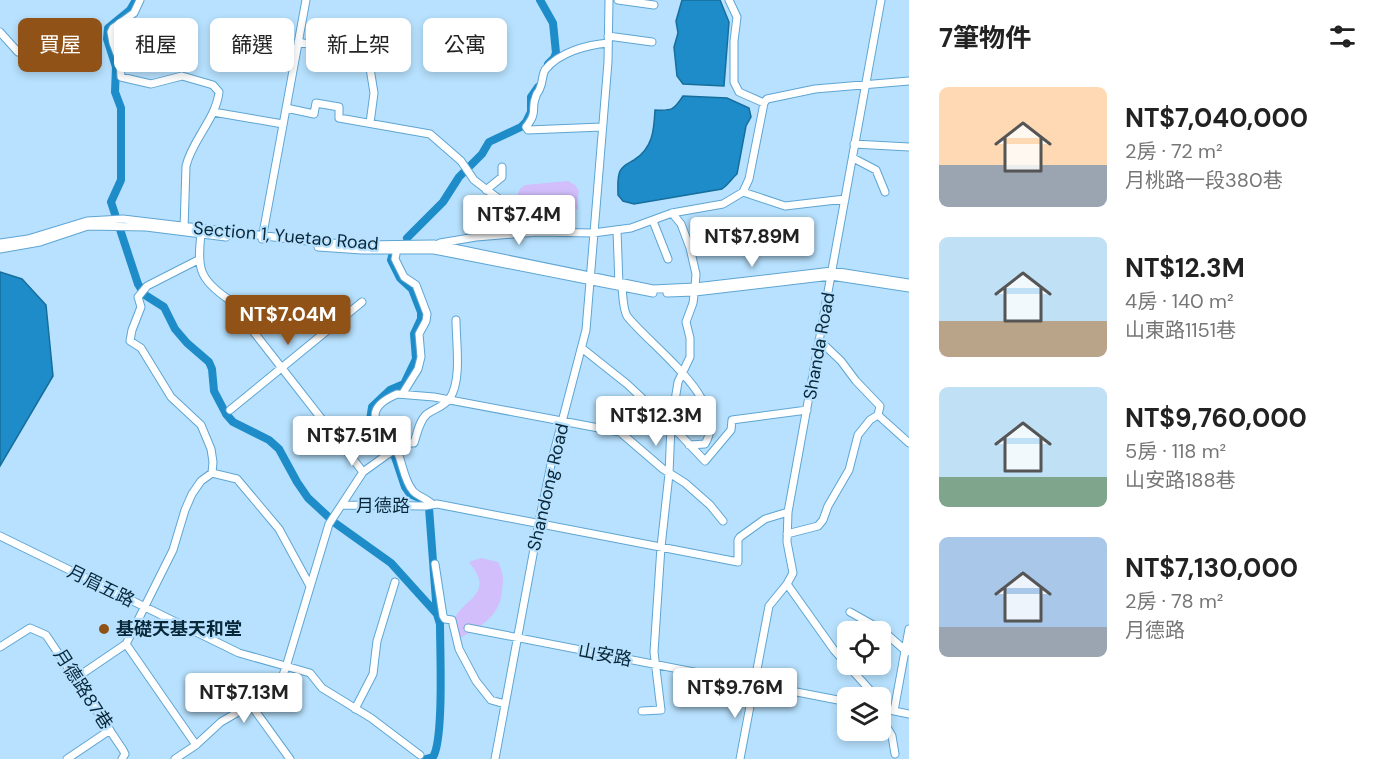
<!DOCTYPE html>
<html lang="zh-TW">
<meta charset="utf-8">
<style>
:root{--surface:#fff;--page:#f6f6f6;--text:#222;--muted:#767676;--accent:#905217}
body{margin:0;font-family:"DM Sans","Noto Sans TC",sans-serif;background:var(--page);color:var(--text);height:100vh;display:flex;flex-direction:column;font-size:22px;white-space:nowrap}
*{box-sizing:border-box;margin:0}
p{font-size:20px;color:var(--muted)}
.icon{flex:none;width:33px;height:33px;fill:none;stroke:currentColor;stroke-width:2;stroke-linecap:round;stroke-linejoin:round}
.map{position:relative;flex:1;overflow:hidden}
.side{display:flex;flex-direction:column;background:var(--surface);width:480px}
.side>*{flex:none}
.guide{position:absolute;left:18px;top:18px;width:570px;height:54px;display:flex;gap:12px}
.fabs{position:absolute;left:837px;top:621px;display:grid;gap:12px}
.fabs a{display:grid;place-items:center;width:54px;height:54px;border-radius:9px;background:var(--surface);box-shadow:0 3px 9px #0003;font-size:30px}
.price{position:absolute;translate:-50% -51px;padding:0 14px;border-radius:6px;background:#fff;color:#222;font-size:20px;line-height:39px;filter:drop-shadow(0 2px 3px #0008)}
.price::after{content:'';position:absolute;left:50%;top:36px;width:18px;height:14px;margin-left:-9px;background:inherit;clip-path:polygon(0 0,100% 0,50% 100%)}
.price.on{background:var(--accent);color:#fff}
ul{padding:0;list-style:none}
li{display:flex;align-items:center;gap:18px;height:150px;padding:0 30px}
li span{display:grid;place-items:center;flex:none;width:168px;height:120px;border-radius:9px;color:#555}
li>.icon{margin-inline-start:auto}
span .icon{width:72px;height:72px;fill:#fffc;stroke-width:1}
li b{font-size:26px}
h2{display:flex;justify-content:space-between;align-items:center;height:72px;padding:0 30px;font-size:26px}
.pill{padding:0 21px;border-radius:9px;background:var(--surface);box-shadow:0 3px 9px #0003;font-size:21px;line-height:54px}
.pill.on{background:var(--accent);color:#fff}
main{display:flex;flex:1;min-height:0}
.map>svg:first-child{display:block}
.green{fill:#d1befb}
.water{fill:#1d8cc8;stroke:#176e9d;stroke-width:1.5}
.lines{fill:none;stroke-linecap:round;stroke-linejoin:round}
.river{stroke:#1d8cc8;stroke-width:8}
.minor-casing{stroke:#5ea5d3;stroke-width:9}
.minor{stroke:#fff;stroke-width:7}
.poi-dot{fill:#905217;stroke:#b7e1fe;stroke-width:2}
.labels{text-anchor:middle;dominant-baseline:central;stroke-width:4.5;stroke-linejoin:round;paint-order:stroke}
.street-label{font-size:18px;fill:#082739;stroke:#b7e1fe}
.poi-label{font-size:18px;font-weight:bold;fill:#082739;stroke:#b7e1fe;text-anchor:start}
</style>
<main>
<div class="map">
<svg width="909" height="759" viewBox="0 0 909 759">
<rect width="100%" height="100%" fill="#b7e1fe"/>
<path class="green" d="M568 181 575 185 579 191 577 204 578 209 508 213 507 210 521 208 517 196 520 189 525 185Z
M481 558 498 562C503 573 504 578 502 590 500 616 482 626 460 638L454 619C466 597 495 594 469 562Z"/>
<path class="water" d="M682 0H720L729 22 724 86 683 84 677 76 674 47 678 33 676 21Z
M683 96 727 98 749 108 751 117 746 126 737 174C731 179 729 184 722 189L634 204 623 201 618 195C618 188 617 177 620 171 623 165 629 163 634 160 653 148 654 130 655 110 672 111 674 110 683 96Z
M0 272 22 279 46 305 53 376 0 466Z"/>
<g class="lines">
<path class="river" d="M136 0 130 10 108 28 107 39 116 67 115 92 121 108V180L111 202 138 284 145 295 164 307 175 329 187 343 209 362 212 369 214 391 226 414 233 422 269 440 279 449 297 482 308 498 335 523 391 563 437 614 440 624C440 650 444 739 433 757L426 759
M540 0 553 23 556 53 554 58 548 64
M407 238 443 202 459 177 482 154 489 142 521 127 526 122 531 112V97L538 87
M393 253 391 260 400 278 412 289 421 312V319L414 334 416 359 404 384 390 390 372 407 370 420 395 457 405 487 410 494 424 500 429 508 437 614"/>
<defs>
<path id="minor" d="M140 0 134 13 113 28 111 32 113 43 120 62 121 77 151 84 182 76 213 85 219 92C216 119 192 140 186 166L184 229
M618 0 654 5
M729 0 737 17 734 41V82L739 92 764 103
M0 32 18 52 39 39 84 53
M608 36 652 42
M298 42 368 56 374 93 370 123
M286 108 314 114 316 103 339 107V118L430 134 461 161 474 180 499 199 498 235
M213 112 283 124
M602 127 528 130 526 127C539 110 530 110 536 96 538 90 538 94 540 88 543 82 542 75 545 70 559 52 587 45 608 43
M854 144 909 147
M853 158 876 170 885 192
M486 190 502 177V167
M743 192 785 206 845 199
M653 221 668 259
M617 230 619 285
M201 234C197 268 199 279 228 299L363 472
M262 239 306 0
M0 243 28 239 87 221 123 219 316 242 362 245 434 244 653 289 695 287 832 271 909 283
M440 243 476 237 537 232 593 233 631 228 672 213 723 204 743 192 749 179 764 103 767 99 815 89 909 81
M318 247 362 250H434L653 293
M0 249 40 242 88 226 146 227 226 237
M397 249 395 259 404 277 416 285 427 314 426 321 419 334 421 357 418 369 403 393
M198 260 147 286 138 297 141 307 132 330 130 341 141 348 171 397 201 425 211 449 213 462 212 473
M622 288C623 296 623 309 627 316 650 346 731 401 705 444L689 445
M667 293 695 292 831 276 909 288
M819 340 841 361 856 381 880 406 878 415 909 443
M583 349 627 384 658 413
M230 410 362 302
M671 425 705 461 731 430 732 420 807 410
M392 444 394 443H414C417 434 419 421 427 414 435 408 444 407 450 398 462 380 456 342 456 320
M212 473 237 479 279 529 310 586
M432 504C426 498 417 496 413 491 405 482 403 467 399 456 387 431 353 413 397 394L434 397 620 432 663 469 685 483 710 505 723 521
M343 505 425 506 437 504 738 562V540L740 537 765 519 788 512
M787 534 818 526 823 520 828 506 849 470 858 435 870 420 878 415
M0 536 239 653 310 673 322 688 371 718 420 755
M435 564 443 616 445 619 452 620 459 649 476 681 491 700 505 704
M787 584 834 650 877 698
M850 612 882 630 907 652
M468 628 848 702
M126 644 196 745
M0 647 30 628 46 635 123 750 125 754 122 759
M76 678 126 644 173 550 185 510 192 494 201 481 212 473
M251 705 290 759
M880 706 884 722 892 736 895 754
M880 708 909 714
M355 709 373 674 377 641 395 582
M642 711 661 710 654 652 661 547 669 474 671 425 678 382 690 357V338L686 322 693 303 695 287 696 274 690 248 681 224 672 213
M894 711 909 629
M67 759 110 730
M175 759 196 745 221 722 274 691 278 688 286 667 329 524 363 472 395 449
M495 759 539 522 552 460 586 330 608 62 609 0
M740 759 769 606 787 584 793 573 787 542 788 512 881 0"/>
</defs>
<use href="#minor" class="minor-casing"/>
<use href="#minor" class="minor"/>
</g>
<circle class="poi-dot" cx="104" cy="629" r="6"/>
<g class="labels">
<g class="street-label">
<text transform="translate(286 236) rotate(5)">Section 1, Yuetao Road</text>
<text transform="translate(819 346) rotate(-80)">Shanda Road</text>
<text transform="translate(548 487) rotate(-77)">Shandong Road</text>
<text x="383" y="506">月德路</text>
<text transform="translate(101 586) rotate(26)">月眉五路</text>
<text transform="translate(605 655) rotate(11)">山安路</text>
<text transform="translate(83 689) rotate(57)">月德路87巷</text>
</g>
<g class="poi-label">
<text x="116" y="629">基礎天基天和堂</text>
</g>
</g>
</svg>
<div class="fabs">
<a><svg class="icon" aria-label="locate" viewBox="0 0 24 24"><circle cx="12" cy="12" r="6"/><path d="M12 2v4M12 18v4M2 12h4M18 12h4"/></svg></a>
<a><svg class="icon" aria-label="layers" viewBox="0 0 24 24"><path d="M12 4l9 5-9 5-9-5zM3 14l9 5 9-5"/></svg></a>
</div>
<b class="price" style="left:519px;top:246px">NT$7.4M</b>
<b class="price" style="left:752px;top:268px">NT$7.89M</b>
<b class="price on" style="left:288px;top:346px">NT$7.04M</b>
<b class="price" style="left:656px;top:447px">NT$12.3M</b>
<b class="price" style="left:352px;top:467px">NT$7.51M</b>
<b class="price" style="left:735px;top:719px">NT$9.76M</b>
<b class="price" style="left:244px;top:724px">NT$7.13M</b>
<div class="guide">
<a class="pill on">買屋</a>
<a class="pill">租屋</a>
<a class="pill">篩選</a>
<a class="pill">新上架</a>
<a class="pill">公寓</a>
</div>
</div>
<section class="side">
<h2>7筆物件<svg class="icon" aria-label="filters" viewBox="0 0 24 24"><path d="M4 7h16M4 17h16"/><circle cx="9" cy="7" r="2"/><circle cx="15" cy="17" r="2"/></svg></h2>
<ul>
<li><span style="background:linear-gradient(#ffd9b3 65%,#9aa5b1 0)"><svg class="icon" aria-label="home" viewBox="0 0 24 24"><path d="M3 11l9-7 9 7M6 9v11h12V9"/></svg></span><div><b>NT$7,040,000</b><p>2房 · 72 m²</p><p>月桃路一段380巷</p></div></li>
<li><span style="background:linear-gradient(#bfe0f5 70%,#b9a48a 0)"><svg class="icon" aria-label="home" viewBox="0 0 24 24"><path d="M3 11l9-7 9 7M6 9v11h12V9"/></svg></span><div><b>NT$12.3M</b><p>4房 · 140 m²</p><p>山東路1151巷</p></div></li>
<li><span style="background:linear-gradient(#bfe0f5 75%,#7fa58c 0)"><svg class="icon" aria-label="home" viewBox="0 0 24 24"><path d="M3 11l9-7 9 7M6 9v11h12V9"/></svg></span><div><b>NT$9,760,000</b><p>5房 · 118 m²</p><p>山安路188巷</p></div></li>
<li><span style="background:linear-gradient(#a9c7e8 75%,#9aa5b1 0)"><svg class="icon" aria-label="home" viewBox="0 0 24 24"><path d="M3 11l9-7 9 7M6 9v11h12V9"/></svg></span><div><b>NT$7,130,000</b><p>2房 · 78 m²</p><p>月德路</p></div></li>
</ul>
</section>
</main>
